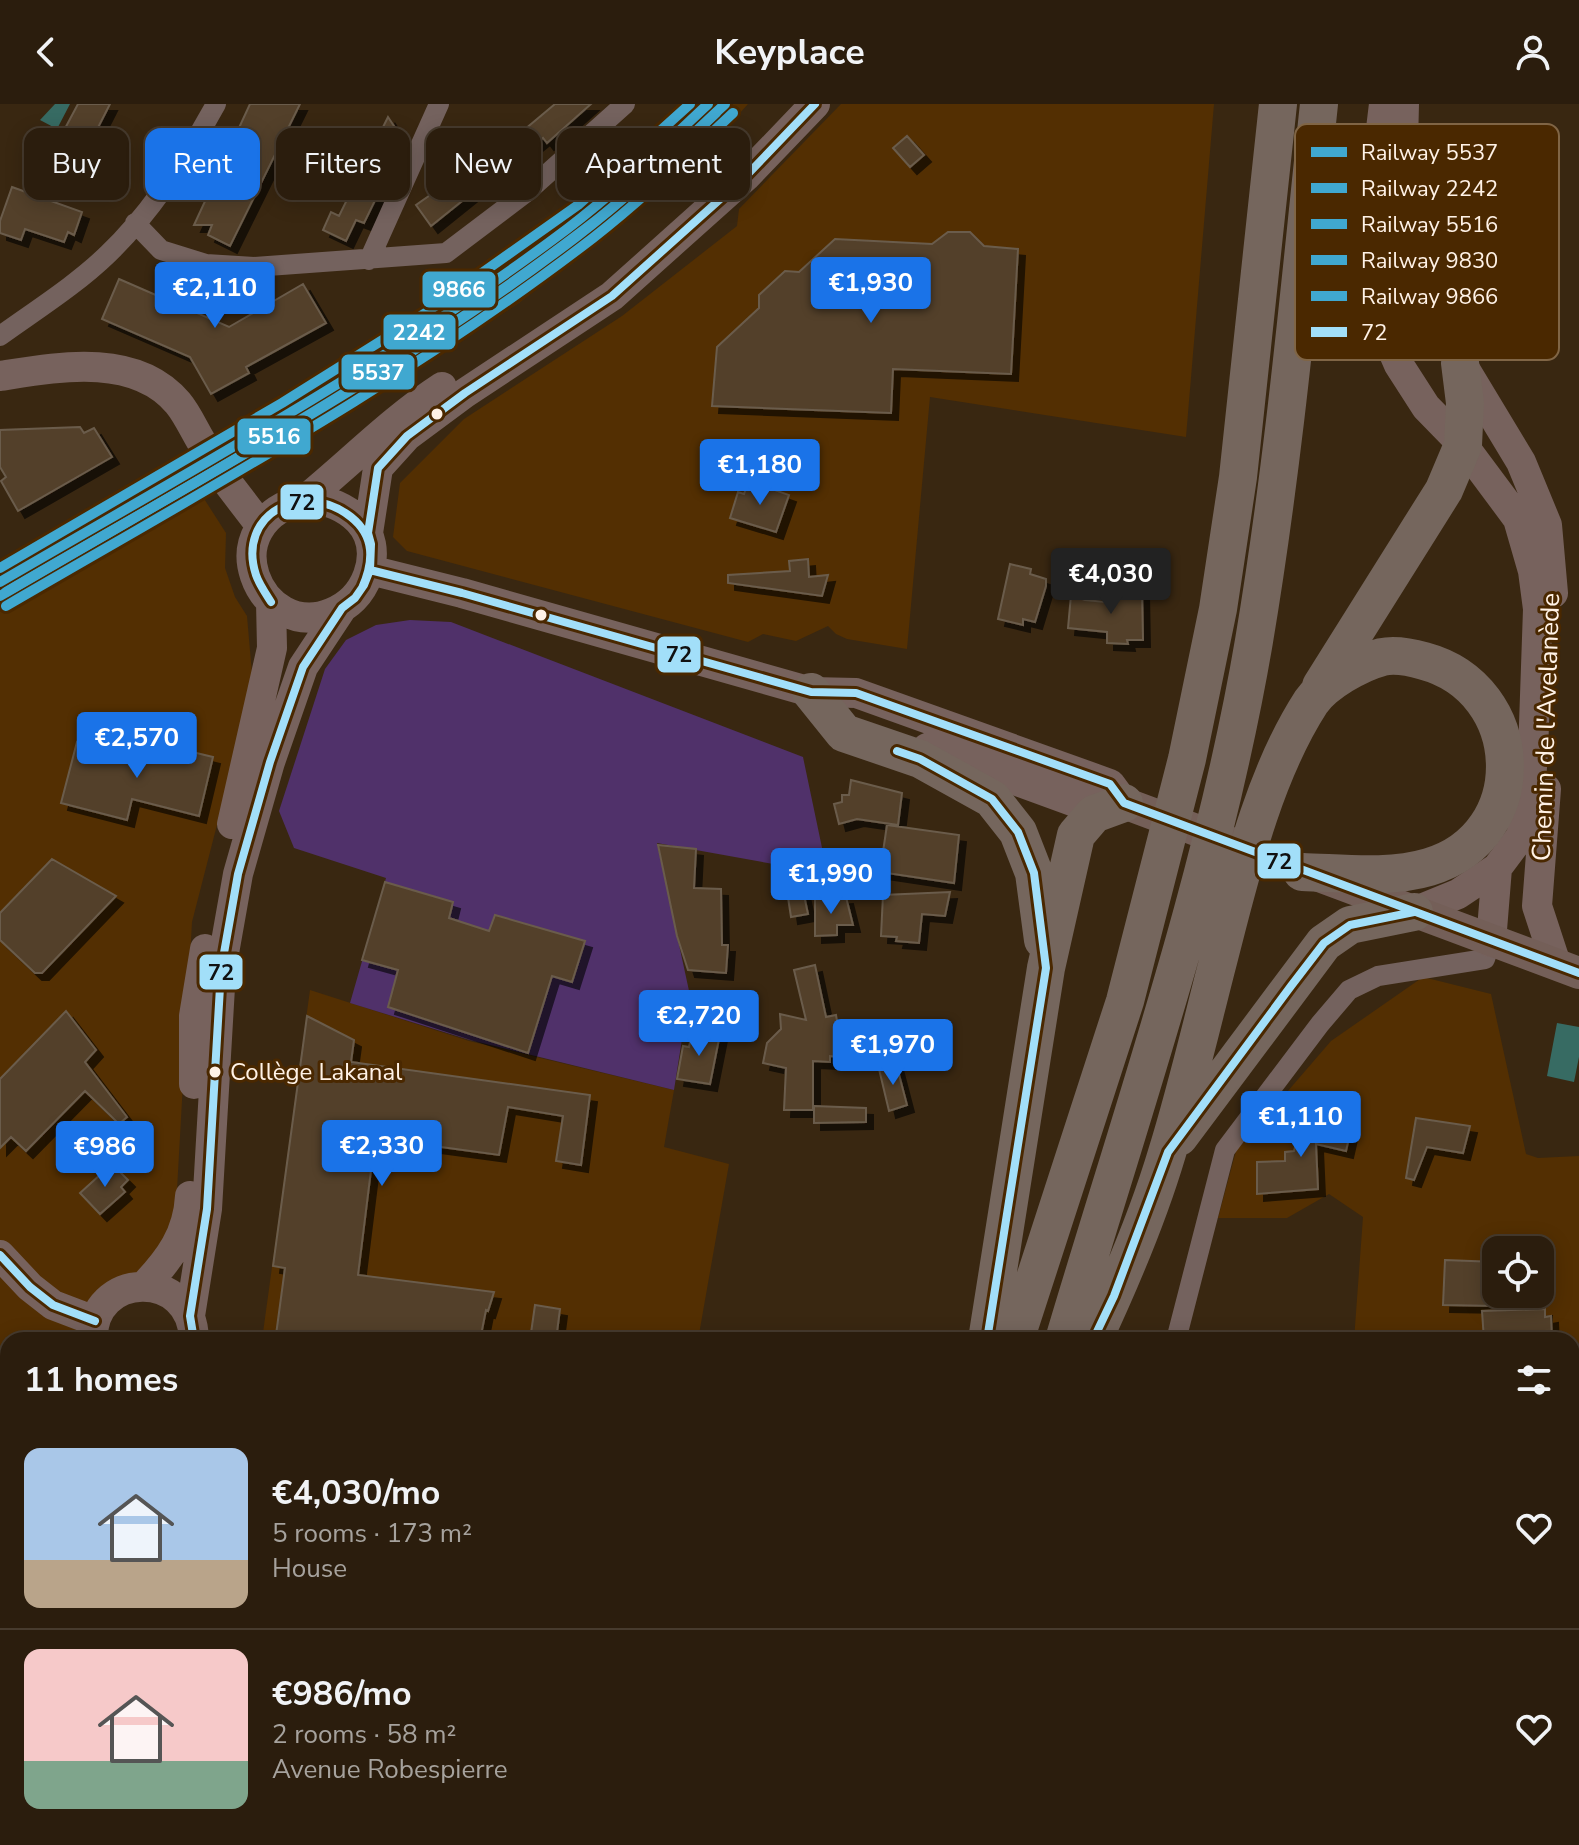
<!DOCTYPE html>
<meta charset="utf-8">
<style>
:root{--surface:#2b1d0d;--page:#372a1b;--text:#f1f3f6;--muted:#a6a29d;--line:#473b2e;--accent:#1a73e8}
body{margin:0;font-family:"Nunito Sans",sans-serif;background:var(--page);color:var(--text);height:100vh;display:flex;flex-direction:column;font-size:30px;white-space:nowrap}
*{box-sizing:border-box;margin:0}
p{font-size:26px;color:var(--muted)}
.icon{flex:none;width:44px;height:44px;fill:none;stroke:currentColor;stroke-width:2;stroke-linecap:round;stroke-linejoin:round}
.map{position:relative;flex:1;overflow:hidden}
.sheet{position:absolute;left:0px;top:1228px;width:1580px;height:514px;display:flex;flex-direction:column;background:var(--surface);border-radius:24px 24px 0 0;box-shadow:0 4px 20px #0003,0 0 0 2px var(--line)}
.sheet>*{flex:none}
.banner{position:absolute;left:24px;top:24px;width:800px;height:72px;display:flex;gap:16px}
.controls{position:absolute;left:1482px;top:1132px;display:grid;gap:16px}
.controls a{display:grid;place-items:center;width:72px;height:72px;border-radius:16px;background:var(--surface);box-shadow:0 4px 20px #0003,0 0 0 2px var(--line);font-size:40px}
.price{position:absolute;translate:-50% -68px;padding:0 18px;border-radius:8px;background:var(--accent);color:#fff;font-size:26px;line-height:52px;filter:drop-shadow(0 2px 4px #0008)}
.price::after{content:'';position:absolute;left:50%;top:48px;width:24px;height:18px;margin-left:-12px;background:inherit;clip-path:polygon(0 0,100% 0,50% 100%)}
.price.current{background:#222;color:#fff}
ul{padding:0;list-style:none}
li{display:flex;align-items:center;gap:24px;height:200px;padding:0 24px}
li+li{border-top:2px solid var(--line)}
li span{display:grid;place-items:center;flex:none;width:224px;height:160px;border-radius:16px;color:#555}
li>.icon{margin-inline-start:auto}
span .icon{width:96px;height:96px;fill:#fffc;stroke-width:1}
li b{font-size:34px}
h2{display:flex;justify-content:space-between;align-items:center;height:96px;padding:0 24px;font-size:34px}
.pill{padding:0 28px;border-radius:16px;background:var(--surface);box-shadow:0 4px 20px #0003,0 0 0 2px var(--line);font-size:28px;line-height:72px}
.pill.current{background:var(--accent);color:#fff}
header{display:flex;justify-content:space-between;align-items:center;height:104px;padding:0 24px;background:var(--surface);font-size:36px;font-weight:700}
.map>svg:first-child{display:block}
.built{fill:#532f02;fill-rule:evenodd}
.green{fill:#50316a}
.water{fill:#376b63}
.building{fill:#52402b;stroke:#6b5c4b;stroke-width:2;filter:url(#shadow)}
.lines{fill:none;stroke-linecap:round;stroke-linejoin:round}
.minor{stroke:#74625e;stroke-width:20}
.secondary{stroke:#77625d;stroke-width:30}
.primary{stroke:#745f58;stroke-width:32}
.motorway{stroke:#75665d;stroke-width:38}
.bus-1-casing{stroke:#4a2800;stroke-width:14}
.bus-1{stroke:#a2dff9;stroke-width:8}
.rail-1-casing{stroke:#4a2800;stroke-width:16}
.rail-2-casing{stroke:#4a2800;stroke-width:16}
.rail-3-casing{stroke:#4a2800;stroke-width:16}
.rail-4-casing{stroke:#4a2800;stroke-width:16}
.rail-5-casing{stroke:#4a2800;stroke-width:16}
.rail-1{stroke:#40a8d0;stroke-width:10}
.rail-2{stroke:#40a8d0;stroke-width:10}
.rail-3{stroke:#40a8d0;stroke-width:10}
.rail-4{stroke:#40a8d0;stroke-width:10}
.rail-5{stroke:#40a8d0;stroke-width:10}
.bus-dot{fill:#fff2e6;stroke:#4a2800;stroke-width:3}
.labels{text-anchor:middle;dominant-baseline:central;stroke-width:6;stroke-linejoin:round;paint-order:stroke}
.bus-label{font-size:24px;fill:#fff2e6;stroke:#4a2800;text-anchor:start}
.street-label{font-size:26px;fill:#fff2e6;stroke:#4a2800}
.key{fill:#4a2800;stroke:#806545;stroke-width:2}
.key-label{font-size:22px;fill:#fff2e6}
.line-badge{stroke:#4a2800;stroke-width:3}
.badge-label{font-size:22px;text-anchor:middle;font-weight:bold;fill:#fff}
.pale-badge-label{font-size:22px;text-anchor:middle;font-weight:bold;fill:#111}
</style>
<header><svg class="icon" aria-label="back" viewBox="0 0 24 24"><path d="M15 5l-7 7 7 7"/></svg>Keyplace<svg class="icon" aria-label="person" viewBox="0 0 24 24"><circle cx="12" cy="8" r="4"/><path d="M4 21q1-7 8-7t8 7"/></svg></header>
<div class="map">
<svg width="1579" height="1741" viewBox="0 0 1579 1741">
<defs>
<filter id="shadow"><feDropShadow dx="7" dy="7" stdDeviation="0" flood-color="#0009"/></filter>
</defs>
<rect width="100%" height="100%" fill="#392711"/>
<path class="built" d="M682 0H748L720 31 629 111 519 199 265 358 240 318 409 214 535 128 600 77Z
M841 0H1214L1186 333 930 293 907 545 847 535 836 530 828 522 796 537 763 530 748 538 407 447 393 433 400 379 464 315 622 212 737 122 739 105Z
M178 354 226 429 225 464 235 493 247 512 253 581 192 818 177 1086 169 1135 80 1236H8V1734H129L106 1741H0V460Z
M1423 873 1491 890 1526 1050 1538 1054 1579 1052V1376L1572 1375V1236H1354L1363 1113 1329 1090 1287 1114H1218L1236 1047 1331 937ZM1496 1146H1540V1190H1496Z
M310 886 469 937 674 986 664 1043 729 1060 698 1236H262Z"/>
<path class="green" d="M410 516 451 518 803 653 825 758 818 768 657 739 691 896 688 897 674 986 470 936 350 899 386 774 294 744 279 707 325 565 346 536 376 521Z"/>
<path class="water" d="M55 0H70L57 25 40 16Z
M1557 919 1579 923V953L1574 978 1547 972Z"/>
<path class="building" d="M78 0H110L86 47 61 32Z
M250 0H300L230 142 208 131 212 121H194Z
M555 0H591L547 39 543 34 522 51 517 44 471 77 457 58 504 26 512 36Z
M388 13 404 37 364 119 356 116 346 137 323 126 331 108 339 112Z
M907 32 924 51 910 63 893 44Z
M459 71 472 89 431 122 416 101Z
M12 83 82 108 74 131 68 128 64 138 25 125 21 136 0 129V117Z
M948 128H970L984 142 1018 145 1011 270 893 265 891 309 712 302 717 243 759 204V191L785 167 799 168 835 135 932 140Z
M119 175 229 223 303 180 326 219 246 263 249 269 211 290 190 253 102 215Z
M80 323 84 329 94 324 112 353 18 407 1 377 6 373 0 363V326Z
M749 377 789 391 776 428 730 414 738 388 744 390Z
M808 455 809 473 828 471 822 492 728 479V471L790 467 789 457Z
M1010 460 1031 465 1030 470 1046 475V482L1035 518 1023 515V521L998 515Z
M1113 484H1142L1143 536H1127L1128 540 1107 539V528L1068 524 1071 491 1085 496 1115 499Z
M147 637 213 653 199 712 132 695 127 716 61 699 77 638 142 654Z
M851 676 902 689 898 721 857 715 839 720 834 700 842 698V691H849Z
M887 721 959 731 954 779 880 768Z
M658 741 696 745 694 784 721 785 722 841H728L726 869 688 866 677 832Z
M52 755 116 792 42 869H35L0 836V809Z
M797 758 808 810 791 813 783 761Z
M385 778 453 798 449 814 489 827 495 811 585 837 572 878 552 872 528 949 388 903 398 866 362 856Z
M950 788 945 812 922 810 919 839 896 837 897 833 881 832 883 791Z
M846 793 853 821H837V831L815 832V795Z
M815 861 826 913 836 911 839 929 882 939 885 957 842 948 841 953 830 952V958L813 957V1006H784L786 964 763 959 767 939 781 925 780 910 806 916 794 866Z
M66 907 96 946 85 958 127 1013 119 1020 85 987 26 1047 11 1033 0 1044V975Z
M307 912 354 936 351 958 590 991 581 1061 556 1057 563 1012 508 1003 499 1051 375 1034 358 1171 494 1188 488 1207 486 1206 480 1236H311L276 1231 285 1164 273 1162Z
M692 929 720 930 710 980 677 975 683 942 689 943Z
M896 959 907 1001 889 1007 879 965Z
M814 1002 866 1004V1018L814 1019Z
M1303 1013 1351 1025 1346 1047 1316 1040 1318 1085 1257 1090V1058L1285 1057V1048L1294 1047Z
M1416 1014 1470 1022 1463 1049 1427 1043 1414 1076 1406 1074Z
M112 1060 128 1076 121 1083 125 1088 100 1110 80 1089Z
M1445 1156 1496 1158V1202L1443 1201Z
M535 1201 560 1205 556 1236H530Z
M1545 1205V1213L1551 1212 1552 1235 1484 1236 1482 1207Z"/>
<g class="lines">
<path class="minor" d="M135 119 161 146 206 160 254 163 446 149 528 87 625 0
M369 156 439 0
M0 232C36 206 76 181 108 150 152 108 187 53 216 0
M1176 1236 1225 1046 1320 920 1349 886 1378 872 1485 855 1491 838
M0 1373 8 1368"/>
<path class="secondary" d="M1384 0 1367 141 1382 222 1399 261 1426 303 1463 341 1518 415 1533 467 1538 505 1533 649 1530 690 1521 732 1497 764 1458 790 1414 808
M1404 0 1401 120 1416 184 1521 358 1547 421 1553 489
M0 272C57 263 135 248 178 299 188 311 195 328 204 342
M221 370 260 421
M307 394C352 357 393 315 442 283
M307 394C348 398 384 425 368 471 361 490 349 502 331 509 261 538 206 419 307 394Z
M368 429 378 364 407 332 465 289 612 192 746 72 815 0
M370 466 462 489 811 588 856 589 1110 680 1124 699 1091 704 927 644
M1546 685 1537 802 1556 860
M232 720 272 544 271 498
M1491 838 1497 764
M194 980V912L205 845
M0 1151 30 1183 53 1201 95 1217
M144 1182C170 1155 188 1130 190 1092
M190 1212 207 1105 221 866 238 770 270 658 303 563 342 504
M93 1236C90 1167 193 1163 194 1236
M407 1734 411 1741"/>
<path class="primary" d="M1124 699 1579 869"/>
<path class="motorway" d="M1321 582 1444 386 1463 341 1465 299 1460 259
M811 588 844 629 920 655 992 695 1018 728 1034 769 1043 836
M1179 1033 1324 839 1350 821 1414 808
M987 1236 1046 864 1076 731 1094 710 1124 699
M1015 1236 1125 897 1187 655 1218 505 1238 373 1278 0
M1064 1236C1132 1007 1214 773 1254 537 1284 359 1300 179 1319 0
M1093 1236C1121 1176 1148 1113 1167 1049 1185 991 1199 932 1214 873 1238 782 1260 677 1311 598 1324 579 1359 559 1382 553 1395 550 1410 553 1424 557 1528 585 1534 732 1429 763 1389 775 1342 769 1302 768
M1572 1693 1579 1692
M305 1741 320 1736 375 1741
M790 1741 861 1734
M904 1741 906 1734
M1437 1741 1579 1734"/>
<defs>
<path id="bus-1" d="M370 466 462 489 811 588 856 589 1110 680 1124 699 1579 869
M271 498C266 490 259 480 256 471 236 410 303 375 351 413 375 432 374 457 362 484
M897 647 920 655 992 695 1018 728 1034 769 1046 864 987 1236
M0 1151 30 1183 53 1201 95 1217
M194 1236 190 1212 207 1105 221 866 238 770 270 658 303 563 342 504 355 494 364 481 370 466 371 440 368 429 378 364 407 332 465 289 612 192 746 72 815 0
M1093 1236 1114 1192 1168 1048 1291 882 1324 839 1350 821 1414 808"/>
</defs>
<use href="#bus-1" class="bus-1-casing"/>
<use href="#bus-1" class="bus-1"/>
<defs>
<path id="rail-1" d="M0 492C198 376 402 265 585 125 635 87 679 43 725 0"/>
<path id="rail-2" d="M0 478C192 366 389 259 567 125 617 87 662 43 708 0"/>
<path id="rail-3" d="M6 488C199 375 398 269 576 133 626 95 671 52 716 9"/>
<path id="rail-4" d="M6 502C205 386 410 275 593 134 642 96 687 52 733 9"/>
<path id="rail-5" d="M0 464 282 299 424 210 578 101 690 0"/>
</defs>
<use href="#rail-1" class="rail-1-casing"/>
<use href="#rail-2" class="rail-2-casing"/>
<use href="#rail-3" class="rail-3-casing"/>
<use href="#rail-4" class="rail-4-casing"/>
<use href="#rail-5" class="rail-5-casing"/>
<use href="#rail-1" class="rail-1"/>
<use href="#rail-2" class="rail-2"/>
<use href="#rail-3" class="rail-3"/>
<use href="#rail-4" class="rail-4"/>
<use href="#rail-5" class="rail-5"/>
</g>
<g class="bus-dot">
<circle cx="437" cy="310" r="7"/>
<circle cx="541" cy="511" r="7"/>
<circle cx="215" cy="968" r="7"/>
</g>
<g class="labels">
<g class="bus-label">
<text x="230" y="968">Collège Lakanal</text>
</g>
<g class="street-label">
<text transform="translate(1546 623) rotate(-88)">Chemin de l'Avelanède</text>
</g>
</g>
<rect x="1295" y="20" width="264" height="236" rx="12" class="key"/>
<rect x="1311" y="43" width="36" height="10" fill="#40a8d0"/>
<rect x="1311" y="79" width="36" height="10" fill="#40a8d0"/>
<rect x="1311" y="115" width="36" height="10" fill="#40a8d0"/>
<rect x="1311" y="151" width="36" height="10" fill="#40a8d0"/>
<rect x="1311" y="187" width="36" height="10" fill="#40a8d0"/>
<rect x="1311" y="223" width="36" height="10" fill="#a2dff9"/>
<g class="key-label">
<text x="1361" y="56">Railway 5537</text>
<text x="1361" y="92">Railway 2242</text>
<text x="1361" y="128">Railway 5516</text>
<text x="1361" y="164">Railway 9830</text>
<text x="1361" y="200">Railway 9866</text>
<text x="1361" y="236">72</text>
</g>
<g class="line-badge">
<rect x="421" y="166" width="76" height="39" rx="8" fill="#40a8d0"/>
<rect x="382" y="209" width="75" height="38" rx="8" fill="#40a8d0"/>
<rect x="340" y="249" width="76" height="38" rx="8" fill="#40a8d0"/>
<rect x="236" y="313" width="76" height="39" rx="8" fill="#40a8d0"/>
<rect x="279" y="379" width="46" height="38" rx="8" fill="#a2dff9"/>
<rect x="656" y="531" width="46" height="39" rx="8" fill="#a2dff9"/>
<rect x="1256" y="738" width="46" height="38" rx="8" fill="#a2dff9"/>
<rect x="198" y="849" width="46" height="38" rx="8" fill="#a2dff9"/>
</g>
<g class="badge-label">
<text x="459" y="193">9866</text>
<text x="419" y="236">2242</text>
<text x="378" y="276">5537</text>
<text x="274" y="340">5516</text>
</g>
<g class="pale-badge-label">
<text x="302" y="406">72</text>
<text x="679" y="558">72</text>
<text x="1279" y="765">72</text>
<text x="221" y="876">72</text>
</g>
</svg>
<div class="controls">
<a><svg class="icon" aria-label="locate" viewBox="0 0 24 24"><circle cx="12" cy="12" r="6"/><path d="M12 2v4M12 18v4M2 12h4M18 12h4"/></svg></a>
</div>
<b class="price" style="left:871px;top:221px">€1,930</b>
<b class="price" style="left:215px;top:226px">€2,110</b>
<b class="price" style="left:760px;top:403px">€1,180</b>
<b class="price current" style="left:1111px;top:512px">€4,030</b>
<b class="price" style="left:137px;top:676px">€2,570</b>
<b class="price" style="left:831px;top:812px">€1,990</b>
<b class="price" style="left:699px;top:954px">€2,720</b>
<b class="price" style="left:893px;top:983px">€1,970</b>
<b class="price" style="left:1301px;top:1055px">€1,110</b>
<b class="price" style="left:382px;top:1084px">€2,330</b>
<b class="price" style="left:105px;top:1085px">€986</b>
<div class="banner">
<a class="pill">Buy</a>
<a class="pill current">Rent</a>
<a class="pill">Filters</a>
<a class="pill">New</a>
<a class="pill">Apartment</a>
</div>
<section class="sheet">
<h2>11 homes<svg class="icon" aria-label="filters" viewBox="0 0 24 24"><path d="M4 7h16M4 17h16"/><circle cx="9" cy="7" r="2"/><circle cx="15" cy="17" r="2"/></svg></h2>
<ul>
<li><span style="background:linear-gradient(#a9c7e8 70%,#b9a48a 0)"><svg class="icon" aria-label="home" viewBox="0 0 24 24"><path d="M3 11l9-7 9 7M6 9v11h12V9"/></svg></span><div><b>€4,030/mo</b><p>5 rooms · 173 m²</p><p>House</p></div><svg class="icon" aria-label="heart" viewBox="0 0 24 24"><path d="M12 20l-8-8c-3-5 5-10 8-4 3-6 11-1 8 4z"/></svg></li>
<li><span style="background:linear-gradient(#f6c9c9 70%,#7fa58c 0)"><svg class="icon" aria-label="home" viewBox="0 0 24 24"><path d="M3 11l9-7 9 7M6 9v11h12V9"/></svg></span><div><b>€986/mo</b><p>2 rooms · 58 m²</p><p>Avenue Robespierre</p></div><svg class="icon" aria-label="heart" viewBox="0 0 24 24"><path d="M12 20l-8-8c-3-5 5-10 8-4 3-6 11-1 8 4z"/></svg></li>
</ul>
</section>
</div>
